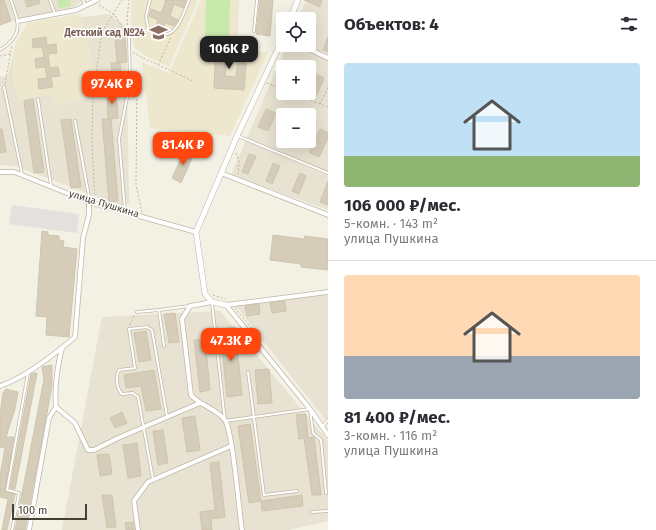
<!DOCTYPE html>
<html lang="ru">
<meta charset="utf-8">
<style>
:root{--surface:#fff;--page:#f2f2f3;--text:#2b2b33;--muted:#7c7c81;--line:#e1e1e2;--accent:#ff470f}
body{margin:0;font-family:"Fira Sans",sans-serif;background:var(--page);color:var(--text);height:100vh;display:flex;flex-direction:column;font-size:15px;white-space:nowrap}
*{box-sizing:border-box;margin:0}
p{font-size:13px;color:var(--muted)}
.icon{flex:none;width:22px;height:22px;fill:none;stroke:currentColor;stroke-width:2;stroke-linecap:round;stroke-linejoin:round}
.map{position:relative;flex:1;overflow:hidden}
.panel{display:flex;flex-direction:column;background:var(--surface);width:328px}
.panel>*{flex:none}
.fabs{position:absolute;left:276px;top:12px;display:grid;gap:8px}
.fabs a{display:grid;place-items:center;width:40px;height:40px;border-radius:4px;background:var(--surface);box-shadow:0 4px 16px #0002;font-size:20px}
.scale{position:absolute;left:12px;bottom:10px;width:75px;box-sizing:border-box;padding-left:4px;border:2px solid #454034;border-top:0;font-size:11px;line-height:14px;white-space:nowrap;color:#454034;-webkit-text-stroke:3px #fff;paint-order:stroke}
.price{position:absolute;translate:-50% -34px;padding:0 9px;border-radius:8px;background:var(--accent);color:#fff;font-size:13px;line-height:26px;filter:drop-shadow(0 1px 2px #0008)}
.price::after{content:'';position:absolute;left:50%;top:24px;width:12px;height:9px;margin-left:-6px;background:inherit;clip-path:polygon(0 0,100% 0,50% 100%)}
.price.current{background:#222;color:#fff}
ul{padding:0;list-style:none}
li{display:grid;align-content:center;gap:8px;height:212px;padding:0 16px}
li+li{border-top:1px solid var(--line)}
li span{display:grid;place-items:center;height:124px;border-radius:4px;color:#555}
li>.icon{margin-inline-start:auto}
span .icon{width:72px;height:72px;fill:#fffc;stroke-width:1}
li b{font-size:17px}
h2{display:flex;justify-content:space-between;align-items:center;height:48px;padding:0 16px;font-size:17px}
main{display:flex;flex:1;min-height:0}
.map>svg:first-child{display:block}
.residential{fill:#e7e2d2;fill-rule:evenodd}
.education{fill:#ede7ce}
.green{fill:#c8e9ab}
.parking{fill:#e3e1dd}
.building{fill:#d5ccb9;stroke:#d0c5ac}
.lines{fill:none;stroke-linecap:round;stroke-linejoin:round}
.service-casing{stroke:#bfb8a7;stroke-width:3.5}
.minor-casing{stroke:#bfb8a7;stroke-width:5.5}
.tertiary-casing{stroke:#bfb8a7;stroke-width:6}
.path{stroke:#c1b697;stroke-width:1;stroke-dasharray:2 2;stroke-linecap:butt}
.service{stroke:#fff;stroke-width:2}
.minor{stroke:#fff;stroke-width:4}
.tertiary{stroke:#fff;stroke-width:5}
.labels{text-anchor:middle;dominant-baseline:central;stroke-width:3;stroke-linejoin:round;paint-order:stroke}
.education-label{font-size:10px;font-weight:bold;fill:#785e54;stroke:#fff;text-anchor:end}
.street-label{font-size:10px;fill:#454034;stroke:#fff}
</style>
<main>
<div class="map">
<svg width="328" height="530" viewBox="0 0 328 530">
<rect width="100%" height="100%" fill="#f3f0e4"/>
<path class="residential" d="M0 0H83L70 10 0 23Z
M306 0H328V210L231 175 287 45H309V19H298ZM283 67H309V93H283ZM283 115H309V141H283Z
M109 14 126 27 129 203 121 206 15 166 0 165V77L8 76 16 43 28 23Z
M328 294V423L236 306Z
M220 311 328 441V521L288 530H62L102 317Z"/>
<path class="education" d="M131 0H198L169 67 142 54 133 45 131 21Z
M201 0H239L237 52H268L230 136 150 128 142 62 169 73Z
M80 14 94 67 88 98 52 107 51 94 20 100 12 80 14 47 27 23Z"/>
<path class="green" d="M57 0H70L71 6 59 8Z
M206 0H230L229 40 205 39Z"/>
<path class="parking" d="M12 205 79 214 77 233 9 224Z"/>
<path class="building" d="M0 0H4L11 21 0 25Z
M25 0H39L40 3 27 7Z
M164 0H186L183 8 174 4 170 16 178 20 174 26 165 23 162 31 155 29 158 20 149 16 151 9 161 13 166 1Z
M260 0H273L270 36 256 34Z
M304 0H322L320 7Z
M309 22 316 25 309 42Z
M125 34 127 62 117 63 115 35Z
M46 37 47 45 56 44 57 53 48 54 50 68 58 67 60 76 51 77 53 87 39 89 38 79 47 78 45 67 36 68 35 59 44 57 42 47 33 48 32 39Z
M328 37V52L323 50Z
M216 44 227 45 225 76 236 77 238 53H247L244 90 214 88Z
M111 63H120L122 90 113 91Z
M313 73 324 78 316 97 309 94V83Z
M107 91H116L118 118 108 119Z
M33 99 44 172 34 173 24 101Z
M266 109 276 113 268 131 258 127Z
M71 119 81 187 71 188 61 120Z
M102 119H111L118 201 109 202Z
M0 129H2L6 152 0 153Z
M320 129 328 133V138L319 157 309 152Z
M185 150 194 154 181 183 172 178Z
M249 154 256 156 248 174 242 172Z
M273 163 280 166 272 184 266 181Z
M300 173 306 176 299 194 292 191Z
M328 181V203L327 205 320 202Z
M42 231 48 232V235L59 236V240L64 241 63 247 77 249 69 337 46 335 47 317 36 316Z
M273 235 304 239 305 236 328 239V270L301 267V264L270 260Z
M285 301 286 311 272 313 270 303Z
M259 304 260 314 247 316 245 306Z
M175 313 179 342 169 343 164 314Z
M235 327 242 395 227 397 220 329Z
M146 331 151 360 139 362 134 333Z
M205 339 210 390 200 392 194 340Z
M52 365V386L25 530H15L44 379 42 367Z
M269 369 272 403 258 404 255 370Z
M154 370 161 409 146 411 141 386 126 388 124 375Z
M34 373H37L15 489 10 488 31 374Z
M6 389 18 392 15 409 6 437H14L5 490 6 492 15 494 7 530H2L8 499 0 497V476L5 448 0 447V415L3 393Z
M122 412 127 423 115 428 110 418Z
M306 414 308 438 314 437 321 495H312L304 438 299 439 296 415Z
M195 416 200 450 187 452 182 418Z
M250 424 261 501 249 503 238 426Z
M163 430 168 463 158 465 153 431Z
M137 443 141 476 128 478 123 445Z
M109 454 112 474 100 476 97 455Z
M219 462 225 517 211 519 212 530H202L200 512 215 510 210 463Z
M102 495H112L116 527 107 528Z
M302 495 303 506 262 511 261 501Z
M133 522 134 530H126L125 523Z"/>
<g class="lines">
<defs>
<path id="service" d="M50 0 55 14
M83 0 85 5
M150 0 146 16 148 28C174 47 181 20 189 0
M254 31 257 0
M0 50C24 35 19 23 11 0
M4 87 22 174
M38 99 51 186
M75 121 90 202
M238 136 328 173
M125 211 119 139 130 82 129 37
M212 303 225 421 310 409 313 433 321 440 326 493
M137 312 159 310
M164 346 159 310 189 306
M248 372 264 495 297 491
M323 426 328 420
M153 479 138 397 133 393 122 394C117 389 115 377 119 370L135 368 129 329 147 327 152 330 167 416
M312 512 328 511
M12 530 19 493 7 490 28 373"/>
<path id="minor" d="M18 21 76 10 97 0
M300 45 328 58
M0 172H14L22 175 89 202 196 232
M221 173 328 215
M212 302 190 306 182 319 191 395C200 406 216 408 225 420 233 432 239 511 242 530
M226 305 310 409 328 435
M226 305 328 292
M62 348C57 368 54 386 56 407L75 423 88 450H94L118 438 200 403
M0 386C24 378 55 354 75 337L83 238 89 215V202
M29 530 49 418 56 407
M138 530 134 501 148 482 231 446"/>
<path id="tertiary" d="M290 19 298 0
M226 305 212 302 205 294 196 232 237 136 283 38"/>
</defs>
<use href="#service" class="service-casing"/>
<use href="#minor" class="minor-casing"/>
<use href="#tertiary" class="tertiary-casing"/>
<path class="path" d="M99 5 115 15 126 34
M128 33 127 20 129 0
M133 52 141 57 193 81
M0 56 10 54
M158 65 171 37
M267 83 283 89
M5 84 12 46
M137 87 136 185 142 212
M292 93 328 107
M320 104 328 87
M236 153 239 161 238 176
M95 199 92 142 93 96 102 32 122 0
M213 295 225 299
M235 308 262 341
M130 325 134 315"/>
<use href="#service" class="service"/>
<use href="#minor" class="minor"/>
<use href="#tertiary" class="tertiary"/>
</g>
<defs>
<symbol id="school-bare" viewBox="-9 -9 18 18"><path d="M0-5L7-2L0 1L-7-2ZM-4 1L0 2.5L4 1V4Q0 6-4 4Z" fill="#8d6e63" stroke="#fff" stroke-width="2.5" paint-order="stroke"/></symbol>
</defs>
<g fill-rule="evenodd">
<use href="#school-bare" x="146" y="20" width="25" height="25"/>
</g>
<g class="labels">
<g class="education-label">
<text x="145" y="33">Детский сад №24</text>
</g>
<g class="street-label">
<text transform="translate(104 204) rotate(17)">улица Пушкина</text>
</g>
</g>
</svg>
<div class="fabs">
<a><svg class="icon" aria-label="locate" viewBox="0 0 24 24"><circle cx="12" cy="12" r="6"/><path d="M12 2v4M12 18v4M2 12h4M18 12h4"/></svg></a>
<a>+</a>
<a>−</a>
</div>
<div class="scale">100 m</div>
<b class="price current" style="left:229px;top:70px">106K ₽</b>
<b class="price" style="left:112px;top:105px">97.4K ₽</b>
<b class="price" style="left:183px;top:166px">81.4K ₽</b>
<b class="price" style="left:231px;top:362px">47.3K ₽</b>
</div>
<section class="panel">
<h2>Объектов: 4<svg class="icon" aria-label="filters" viewBox="0 0 24 24"><path d="M4 7h16M4 17h16"/><circle cx="9" cy="7" r="2"/><circle cx="15" cy="17" r="2"/></svg></h2>
<ul>
<li><span style="background:linear-gradient(#bfe0f5 75%,#8fb573 0)"><svg class="icon" aria-label="home" viewBox="0 0 24 24"><path d="M3 11l9-7 9 7M6 9v11h12V9"/></svg></span><div><b>106 000 ₽/мес.</b><p>5-комн. · 143 m²</p><p>улица Пушкина</p></div></li>
<li><span style="background:linear-gradient(#ffd9b3 65%,#9aa5b1 0)"><svg class="icon" aria-label="home" viewBox="0 0 24 24"><path d="M3 11l9-7 9 7M6 9v11h12V9"/></svg></span><div><b>81 400 ₽/мес.</b><p>3-комн. · 116 m²</p><p>улица Пушкина</p></div></li>
</ul>
</section>
</main>
